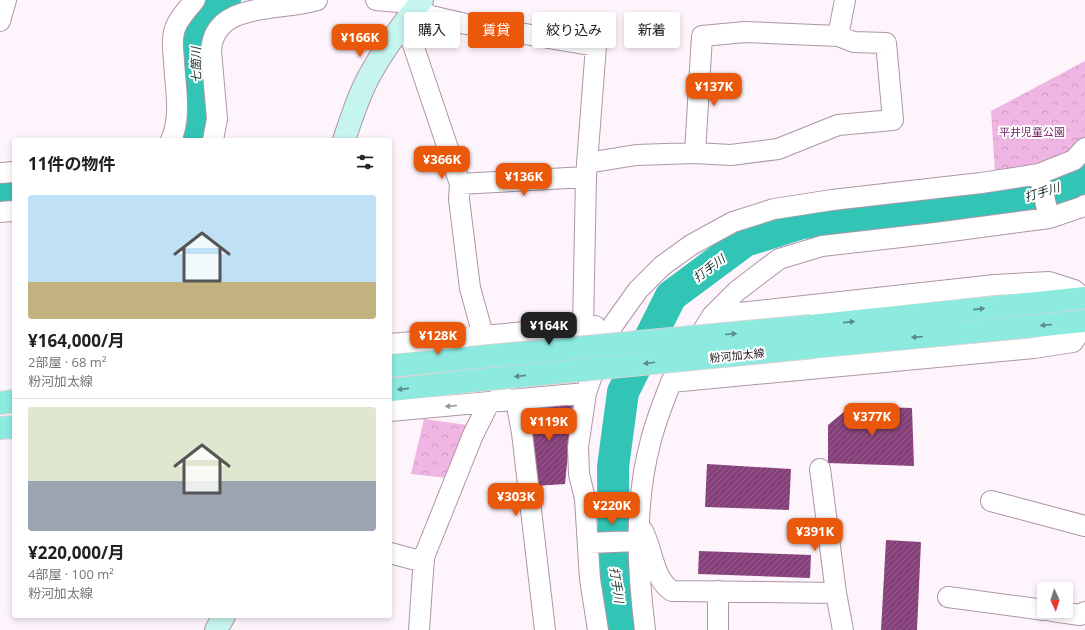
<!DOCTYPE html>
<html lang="ja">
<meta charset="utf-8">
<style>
:root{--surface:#fff;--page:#f6f6f6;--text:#202124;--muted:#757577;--line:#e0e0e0;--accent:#ea580c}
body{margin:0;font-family:"Open Sans","Noto Sans JP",sans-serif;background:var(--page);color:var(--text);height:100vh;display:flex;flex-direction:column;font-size:15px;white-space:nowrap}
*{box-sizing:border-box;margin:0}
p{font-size:13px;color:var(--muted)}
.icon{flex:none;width:22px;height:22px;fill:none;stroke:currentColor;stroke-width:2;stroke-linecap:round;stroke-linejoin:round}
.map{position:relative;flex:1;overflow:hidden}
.drawer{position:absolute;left:12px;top:138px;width:380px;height:480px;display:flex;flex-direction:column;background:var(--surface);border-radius:4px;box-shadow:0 2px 6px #0003}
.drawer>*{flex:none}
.hud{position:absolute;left:404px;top:12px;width:380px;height:36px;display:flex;gap:8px}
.needle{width:26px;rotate:176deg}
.buttons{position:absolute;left:1037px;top:582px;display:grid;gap:8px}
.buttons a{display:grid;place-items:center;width:36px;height:36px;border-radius:4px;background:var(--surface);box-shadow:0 2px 6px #0003;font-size:20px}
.price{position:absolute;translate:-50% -34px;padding:0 9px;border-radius:8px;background:var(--accent);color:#fff;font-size:13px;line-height:26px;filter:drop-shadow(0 1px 2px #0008)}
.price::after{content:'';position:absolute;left:50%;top:24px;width:12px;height:9px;margin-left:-6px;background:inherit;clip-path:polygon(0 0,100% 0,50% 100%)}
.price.active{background:#222;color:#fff}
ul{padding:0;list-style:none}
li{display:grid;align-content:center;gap:8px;height:212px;padding:0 16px}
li+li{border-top:1px solid var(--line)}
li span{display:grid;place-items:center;height:124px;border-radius:4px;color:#555}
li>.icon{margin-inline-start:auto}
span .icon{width:72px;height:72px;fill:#fffc;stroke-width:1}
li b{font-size:17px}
h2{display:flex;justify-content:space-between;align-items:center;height:48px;padding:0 16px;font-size:17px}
.tag{padding:0 14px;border-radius:4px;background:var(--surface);box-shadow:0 2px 6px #0003;font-size:14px;line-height:36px}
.tag.active{background:var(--accent);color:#fff}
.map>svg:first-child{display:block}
.park{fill:url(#park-crowns)}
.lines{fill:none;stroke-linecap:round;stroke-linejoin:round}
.river{stroke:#32c5b5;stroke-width:32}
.building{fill:url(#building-hatch)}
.street-casing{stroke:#ae95a8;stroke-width:22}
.secondary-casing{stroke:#ae95a8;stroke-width:24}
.primary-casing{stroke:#d7d5d7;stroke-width:24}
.street{stroke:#fff;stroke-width:20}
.secondary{stroke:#c6f4ef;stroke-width:22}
.primary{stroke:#8ceadf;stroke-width:22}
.primary-bridge-casing{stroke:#d7d5d7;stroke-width:24;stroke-linecap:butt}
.primary-bridge{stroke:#8ceadf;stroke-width:22}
.oneway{fill:#5c8c89}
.oneway2{fill:#9b979a}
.labels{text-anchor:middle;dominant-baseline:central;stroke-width:4;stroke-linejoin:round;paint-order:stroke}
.park-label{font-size:11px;fill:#741b69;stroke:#fff}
.street-label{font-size:11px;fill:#21181f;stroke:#fff}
.water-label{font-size:12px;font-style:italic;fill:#18302c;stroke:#fff}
</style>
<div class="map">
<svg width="1085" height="630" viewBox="0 0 1085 630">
<defs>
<pattern id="park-crowns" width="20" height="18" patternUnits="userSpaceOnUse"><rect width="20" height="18" fill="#efb5e3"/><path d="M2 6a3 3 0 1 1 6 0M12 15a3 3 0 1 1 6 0" fill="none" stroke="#cd9bc2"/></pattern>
<pattern id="building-hatch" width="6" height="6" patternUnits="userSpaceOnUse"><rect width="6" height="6" fill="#86417a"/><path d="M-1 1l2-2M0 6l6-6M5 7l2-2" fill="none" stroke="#945f8a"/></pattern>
</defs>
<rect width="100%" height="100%" fill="#fef4fc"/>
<path class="park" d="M1085 61V138L1081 144 1044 166 995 173 991 111Z
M424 419 467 425 447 478 411 474Z"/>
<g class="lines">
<path class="river" d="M192 140C196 134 196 126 197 119 202 83 181 38 212 9 215 5 220 3 225 0
M0 198 14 197
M623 630 614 565 613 467 623 392 671 296 745 241 802 223 1034 198 1085 178"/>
</g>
<path class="building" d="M573 403 565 484 536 486 524 407Z
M851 406 912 408 914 466 828 463V425Z
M707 464 791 469 789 510 705 507Z
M886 540 921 542 917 630H881Z
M699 551 811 555 810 578 698 574Z"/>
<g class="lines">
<defs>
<path id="street" d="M376 0 399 2
M415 8 431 16 466 24 596 46 586 177 583 328
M0 21 6 0
M405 21 460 184 459 199 470 288 483 335 504 401
M171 140C182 116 175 86 174 61 173 49 171 35 177 24 181 16 189 7 195 0
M213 140 217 119 211 51C214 0 281 12 317 0
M695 153 731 155 778 149 838 125 893 120 886 43 854 42 838 36 845 0
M587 163 636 155 695 153 702 36 745 32 838 36
M0 173 14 172
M1039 174 1049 218
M460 184 586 177
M0 212 14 211
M1084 298 1074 290 1049 282 995 285 712 316 671 382 1034 348 1073 342 1085 323
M712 316 737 291 779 259 822 246 936 233 1049 218 1082 207 1085 205
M390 344 595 326
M516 400 522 433 545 630
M390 411 586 393
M820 469 836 593 843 630
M991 501 1085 526
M643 531C653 550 653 579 672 591L836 593
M588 543 638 541
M390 553 424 562
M948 597 1044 610
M1052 611 1080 615 1085 612
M419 630 424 557 473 435 489 403
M598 630 590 579 585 499 579 474 578 447 586 393 601 350 613 325 638 290 662 266 691 245 733 222 774 209 832 200 981 183 1039 174 1074 160 1085 148
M645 630C637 566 634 503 651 440 656 420 664 401 671 382
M718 630V591"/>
<path id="secondary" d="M344 140C352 117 359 93 372 71 386 46 404 23 422 0
M216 630 224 616"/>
<path id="primary" d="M811 326 1085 298
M814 347 1085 321
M390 366 469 358
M390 390 470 381
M0 403 14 401
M0 428 14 427"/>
</defs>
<use href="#street" class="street-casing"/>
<use href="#secondary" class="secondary-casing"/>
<use href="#primary" class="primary-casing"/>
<use href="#street" class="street"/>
<use href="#secondary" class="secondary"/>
<use href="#primary" class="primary"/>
<defs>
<path id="primary-bridge" d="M469 358 811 326
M470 381 814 347"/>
</defs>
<use href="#primary-bridge" class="primary-bridge-casing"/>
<use href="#primary-bridge" class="primary-bridge"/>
</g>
<defs><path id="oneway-solid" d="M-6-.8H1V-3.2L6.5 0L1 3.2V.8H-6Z"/></defs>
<g class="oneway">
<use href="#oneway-solid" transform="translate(979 309) rotate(-6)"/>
<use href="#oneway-solid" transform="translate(849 322) rotate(-6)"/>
<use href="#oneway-solid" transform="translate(1046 325) rotate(175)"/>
<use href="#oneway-solid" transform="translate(731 334) rotate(-5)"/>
<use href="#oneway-solid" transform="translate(917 337) rotate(175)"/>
<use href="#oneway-solid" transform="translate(649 363) rotate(174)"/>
<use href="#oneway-solid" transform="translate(520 376) rotate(174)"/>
<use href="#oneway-solid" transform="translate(403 389) rotate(174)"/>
</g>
<use class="oneway2" href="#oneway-solid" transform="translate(451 406) rotate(175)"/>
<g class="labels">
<g class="park-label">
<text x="1032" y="131">平井児童公園</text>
</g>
<g class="street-label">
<text transform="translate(737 355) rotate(-6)">粉河加太線</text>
</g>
<g class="water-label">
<text transform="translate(196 65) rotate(-91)">七箇川</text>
<text transform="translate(1042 192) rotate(-17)">打手川</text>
<text transform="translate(709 268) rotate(-37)">打手川</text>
<text transform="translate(617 585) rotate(82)">打手川</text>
</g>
</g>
</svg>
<div class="buttons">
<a><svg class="needle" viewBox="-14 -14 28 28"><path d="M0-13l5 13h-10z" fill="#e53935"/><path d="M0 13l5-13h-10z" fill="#757577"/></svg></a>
</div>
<b class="price" style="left:360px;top:58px">¥166K</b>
<b class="price" style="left:714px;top:107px">¥137K</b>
<b class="price" style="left:442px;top:180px">¥366K</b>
<b class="price" style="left:524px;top:197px">¥136K</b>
<b class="price active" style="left:549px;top:346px">¥164K</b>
<b class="price" style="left:438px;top:356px">¥128K</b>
<b class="price" style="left:872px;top:437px">¥377K</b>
<b class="price" style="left:549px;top:442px">¥119K</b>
<b class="price" style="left:516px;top:517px">¥303K</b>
<b class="price" style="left:612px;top:526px">¥220K</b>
<b class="price" style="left:815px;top:552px">¥391K</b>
<div class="hud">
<a class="tag">購入</a>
<a class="tag active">賃貸</a>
<a class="tag">絞り込み</a>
<a class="tag">新着</a>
</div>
<section class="drawer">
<h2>11件の物件<svg class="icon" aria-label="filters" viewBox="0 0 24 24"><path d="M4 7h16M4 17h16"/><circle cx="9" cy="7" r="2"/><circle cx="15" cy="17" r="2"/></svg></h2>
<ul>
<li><span style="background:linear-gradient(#bfe0f5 70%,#c2b280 0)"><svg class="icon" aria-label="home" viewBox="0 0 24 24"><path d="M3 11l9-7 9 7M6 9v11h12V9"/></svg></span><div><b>¥164,000/月</b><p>2部屋 · 68 m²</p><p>粉河加太線</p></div></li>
<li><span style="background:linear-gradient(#dfe7d0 60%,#9aa5b1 0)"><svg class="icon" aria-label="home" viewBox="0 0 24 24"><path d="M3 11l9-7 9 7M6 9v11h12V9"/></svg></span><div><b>¥220,000/月</b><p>4部屋 · 100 m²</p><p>粉河加太線</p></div></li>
</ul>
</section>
</div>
